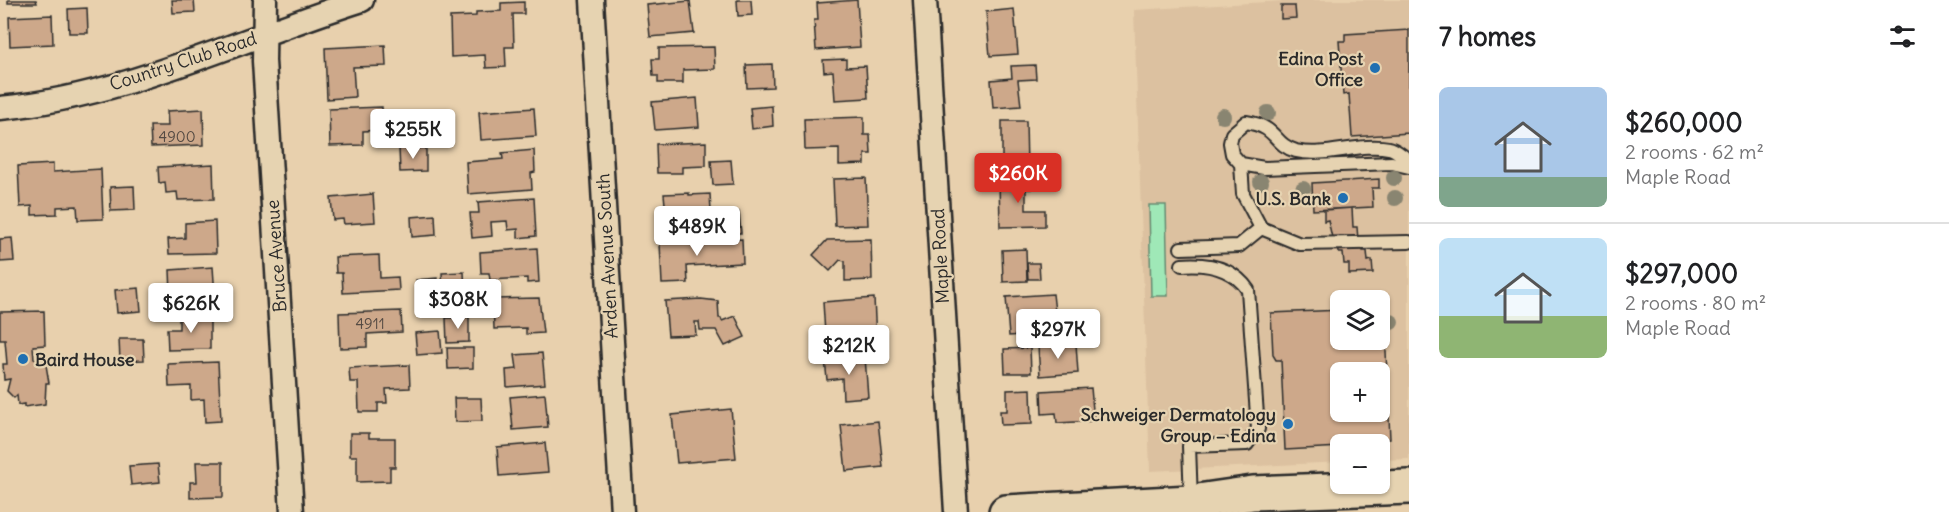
<!DOCTYPE html>
<meta charset="utf-8">
<style>
:root{--surface:#fff;--page:#f6f6f6;--text:#202124;--muted:#757577;--line:#e0e0e0;--accent:#d93025}
body{margin:0;font-family:Delius,sans-serif;background:var(--page);color:var(--text);height:100vh;display:flex;flex-direction:column;font-size:22px;white-space:nowrap}
*{box-sizing:border-box;margin:0}
p{font-size:20px;color:var(--muted)}
.icon{flex:none;width:33px;height:33px;fill:none;stroke:currentColor;stroke-width:2;stroke-linecap:round;stroke-linejoin:round}
.map{position:relative;flex:1;overflow:hidden}
.panel{display:flex;flex-direction:column;background:var(--surface);width:540px}
.panel>*{flex:none}
.buttons{position:absolute;left:1330px;top:290px;display:grid;gap:12px}
.buttons a{display:grid;place-items:center;width:60px;height:60px;border-radius:9px;background:var(--surface);box-shadow:0 2px 4px #0004;font-size:30px}
.price{position:absolute;translate:-50% -51px;padding:0 14px;border-radius:6px;background:#fff;color:#222;font-size:20px;line-height:39px;filter:drop-shadow(0 2px 3px #0008)}
.price::after{content:'';position:absolute;left:50%;top:36px;width:18px;height:14px;margin-left:-9px;background:inherit;clip-path:polygon(0 0,100% 0,50% 100%)}
.price.current{background:var(--accent);color:#fff}
ul{padding:0;list-style:none}
li{display:flex;align-items:center;gap:18px;height:150px;padding:0 30px}
li+li{border-top:2px solid var(--line)}
li span{display:grid;place-items:center;flex:none;width:168px;height:120px;border-radius:9px;color:#555}
li>.icon{margin-inline-start:auto}
span .icon{width:72px;height:72px;fill:#fffc;stroke-width:1}
li b{font-size:26px}
h2{display:flex;justify-content:space-between;align-items:center;height:72px;padding:0 30px;font-size:26px}
main{display:flex;flex:1;min-height:0}
.map>svg:first-child{display:block}
.built{fill:#dcc1a0;fill-rule:evenodd}
.green{fill:#9fe8b7;stroke:#658a71;stroke-width:1.5}
.building{fill:#cda88a;stroke:#2b2b2b;stroke-width:1.5;fill-rule:evenodd}
.lines{fill:none;stroke-linecap:round;stroke-linejoin:round}
.lane-casing{stroke:#2b2b2b;stroke-width:16}
.street-casing{stroke:#2b2b2b;stroke-width:27}
.secondary-casing{stroke:#2b2b2b;stroke-width:38}
.lane{stroke:#e6d3b1;stroke-width:12}
.street{stroke:#e6d3b1;stroke-width:22}
.secondary{stroke:#e6d3b1;stroke-width:33}
.tree{fill:#898571}
.poi-dot{fill:#1f6fb2;stroke:#e6d3b1;stroke-width:2}
.labels{text-anchor:middle;dominant-baseline:central;stroke-width:4.5;stroke-linejoin:round;paint-order:stroke}
.number-label{font-size:15px;fill:#544a43}
.poi-label{font-size:18px;font-weight:bold;fill:#2b2b2b;stroke:#e6d3b1;text-anchor:end}
.street-label{font-size:18px;fill:#2b2b2b;stroke:#e6d3b1}
</style>
<main>
<div class="map">
<svg width="1409" height="512" viewBox="0 0 1409 512">
<rect width="100%" height="100%" fill="#e8d0ad"/>
<filter id="ink" filterUnits="userSpaceOnUse"><feTurbulence type="fractalNoise" baseFrequency=".0167" numOctaves="2"/><feDisplacementMap in="SourceGraphic" scale="12" xChannelSelector="R" yChannelSelector="G"/><feConvolveMatrix kernelMatrix="1 2 1 2 8 2 1 2 1" color-interpolation-filters="sRGB"/></filter>
<g filter="url(#ink)">
<path class="built" d="M1298 0H1409V459L1380 460V444H1341V462L1150 471 1134 10ZM1341 300H1380V339H1341ZM1341 372H1380V411H1341Z"/>
<path class="green" d="M1149 205H1166L1168 296H1151Z"/>
<path class="building" d="M8 0H36L37 3H8Z
M172 0H194L195 12 173 13Z
M737 0H751L752 15 738 16Z
M857 0 860 47 816 50 814 20H818L817 3Z
M690 1 694 33 650 37 647 5Z
M524 2V14H513L514 47H505L506 67 486 68 485 55 451 57 450 17 476 16V12L501 11V3Z
M1281 6H1295L1296 18 1281 19Z
M87 8 88 33H69L68 9Z
M1014 9 1018 54 990 56 986 12Z
M52 15 53 44 10 46 9 17Z
M1409 30V133L1352 137 1349 94 1343 95 1339 41H1345V34Z
M385 45 386 66 353 67 355 97 327 99 325 48Z
M714 47 715 69 683 70V83H658V76H653L652 59H659V48Z
M846 59V67L866 66 868 98 835 100 833 71 824 72 823 60Z
M772 64 773 87 747 88 746 65Z
M1035 65 1036 79 1018 80 1021 106 993 108 991 80 1012 78 1011 66Z
M697 98 699 127 655 130 652 102Z
M772 106 773 126 752 129 750 108Z
M382 107 383 130 363 131V145L330 146 329 109Z
M534 108 536 136 481 140 479 112Z
M203 109 204 145 151 147 150 126H168L167 111Z
M864 117V135H870L871 154H865V164L839 165V149L805 150 804 119Z
M1002 121H1026L1027 168H1002Z
M706 142V166L682 167V173H657L656 144Z
M399 148H426V171L400 172Z
M534 150 535 172 531 173 532 189 468 194 466 162 503 159 502 153Z
M731 160 733 184 713 185 711 161Z
M53 164V172L101 169 103 219 78 220 77 206 57 207V214L32 215V206L20 207 18 166Z
M213 164 214 199 178 200 177 192 166 193 165 182 159 183 158 167Z
M866 178 868 225 835 226 833 179Z
M999 178H1032V189H1026V210H1045V226L1000 227Z
M1379 179V188H1372L1373 207 1313 210 1312 183Z
M134 186 135 210 111 211 110 187Z
M689 193V195L710 194 711 211 696 213 697 223 667 225 664 194Z
M373 194 375 222 344 224 343 219 333 220 331 198Z
M534 198 536 236 518 238V229L508 230 507 221 491 222 492 236 472 238 470 213H479L478 202Z
M1352 208 1353 227H1357L1358 240 1362 239 1363 251H1367L1368 261 1372 260 1373 273 1349 274V264H1344L1343 253H1339L1338 242H1333L1328 220 1324 221V210Z
M739 212 741 233H726L724 213Z
M435 215 436 235 412 237 411 217Z
M215 221 216 253 169 254 168 239 185 238V223Z
M12 238 14 261 0 262V239Z
M742 239 743 263 687 266 688 283 662 284 660 243Z
M871 239 872 280 845 281V261L840 260 830 271 813 255 827 240Z
M537 248 539 282 527 283V278L490 280 489 273H481L480 252Z
M1026 249 1027 281 1003 282 1002 250Z
M379 255 380 278 398 277 399 290 343 293 342 273H336L335 257Z
M1027 263H1039L1040 279H1028Z
M213 267 215 296 186 297V294H171L170 270Z
M464 272 465 292 443 293 442 273Z
M437 278 438 299 417 300 416 280Z
M139 288 141 311 117 313 115 290Z
M1053 294 1055 312 1049 313 1050 333 1009 336 1006 297Z
M539 298 543 333 526 334V328L494 329 493 299Z
M874 298 876 340H872V349L854 350 853 341 834 343V333L825 334 823 302Z
M701 299 718 301 719 318H721L722 321 735 316 745 337 725 346 716 330H700L699 322H695L696 335 668 336 665 301Z
M1380 308H1384L1390 439 1371 440 1372 444H1341V447L1285 450 1281 360H1276L1273 355 1271 313 1341 310V339H1380ZM1341 372H1380V411H1341Z
M44 311 45 345 33 346 34 359H45L49 383H46L45 404 24 407V404L18 405 17 395 14 398 7 391 10 379 4 380 3 364H7L5 340H0V312Z
M401 311 402 332 367 334V347L340 348 339 313Z
M210 315V349L168 350 167 329H179V316Z
M469 317V342L447 343 446 318Z
M440 331 442 353 417 355 415 333Z
M119 339H143L144 360 120 361Z
M1076 344 1078 373 1040 376 1038 346Z
M447 348H473V368L448 369Z
M1030 348 1031 373H1005L1004 349Z
M542 353 545 384 507 387 506 370 517 369 515 355Z
M865 357 868 397 843 399 842 378 827 380 825 359Z
M218 362 221 421 205 422 204 399 191 400V386L169 387 168 364Z
M409 365 410 388 386 389 387 403H378V412H359L358 382H350L349 368Z
M1091 388 1094 421 1057 423 1056 413 1042 414 1041 391Z
M1031 389 1032 424 1001 425 1000 411H1007V390Z
M545 394 548 427 513 430 510 397Z
M454 398H481L482 421 455 422Z
M731 409 736 458 677 463 672 415Z
M878 421 883 467 846 471 841 425Z
M350 433H369V438H395V467H390V481L357 482V456H350Z
M545 443 548 472 499 476 497 447Z
M196 462H223V497L190 498V482H197Z
M158 464 160 482 131 485 129 466Z"/>
<g class="lines">
<defs>
<path id="lane" d="M1409 160C1403 157 1396 149 1389 148 1360 142 1325 158 1296 151 1272 144 1279 127 1246 122L1232 134 1230 143 1232 154 1241 164 1264 168 1392 163 1409 167
M1241 164 1243 194 1261 228 1300 244 1409 242
M1181 248 1239 246 1261 228
M1182 265C1207 263 1233 268 1248 290L1258 429 1247 444 1189 446 1191 501"/>
<path id="street" d="M265 0 264 61 292 512
M592 0 622 512
M925 0 956 512
M0 108C125 97 244 37 362 0"/>
<path id="secondary" d="M1006 512 1191 502 1253 493 1409 487"/>
</defs>
<use href="#lane" class="lane-casing"/>
<use href="#street" class="street-casing"/>
<use href="#secondary" class="secondary-casing"/>
<use href="#lane" class="lane"/>
<use href="#street" class="street"/>
<use href="#secondary" class="secondary"/>
</g>
<g class="tree">
<circle cx="1268" cy="113" r="8"/>
<circle cx="1223" cy="116" r="8"/>
<circle cx="1394" cy="178" r="8"/>
<circle cx="1261" cy="182" r="8"/>
<circle cx="1303" cy="189" r="8"/>
<circle cx="1395" cy="198" r="8"/>
<circle cx="1391" cy="322" r="8"/>
</g>
</g>
<g class="poi-dot">
<circle cx="1375" cy="68" r="6"/>
<circle cx="1343" cy="198" r="6"/>
<circle cx="23" cy="359" r="6"/>
<circle cx="1288" cy="424" r="6"/>
</g>
<g class="labels">
<g class="number-label">
<text x="177" y="136">4900</text>
<text x="370" y="323">4911</text>
</g>
<g class="poi-label">
<text x="1363" y="58">Edina Post<tspan x="1363" dy="21">Office</tspan></text>
<text x="1331" y="198">U.S. Bank</text>
<text x="35" y="359" text-anchor="start">Baird House</text>
<text x="1276" y="414">Schweiger Dermatology<tspan x="1276" dy="21">Group – Edina</tspan></text>
</g>
<g class="street-label">
<text transform="translate(183 61) rotate(-18)">Country Club Road</text>
<text transform="translate(276 256) rotate(-94)">Bruce Avenue</text>
<text transform="translate(607 256) rotate(-93)">Arden Avenue South</text>
<text transform="translate(940 256) rotate(-93)">Maple Road</text>
</g>
</g>
</svg>
<div class="buttons">
<a><svg class="icon" aria-label="layers" viewBox="0 0 24 24"><path d="M12 4l9 5-9 5-9-5zM3 14l9 5 9-5"/></svg></a>
<a>+</a>
<a>−</a>
</div>
<b class="price" style="left:413px;top:160px">$255K</b>
<b class="price current" style="left:1018px;top:204px">$260K</b>
<b class="price" style="left:697px;top:257px">$489K</b>
<b class="price" style="left:458px;top:330px">$308K</b>
<b class="price" style="left:191px;top:334px">$626K</b>
<b class="price" style="left:1058px;top:360px">$297K</b>
<b class="price" style="left:849px;top:376px">$212K</b>
</div>
<section class="panel">
<h2>7 homes<svg class="icon" aria-label="filters" viewBox="0 0 24 24"><path d="M4 7h16M4 17h16"/><circle cx="9" cy="7" r="2"/><circle cx="15" cy="17" r="2"/></svg></h2>
<ul>
<li><span style="background:linear-gradient(#a9c7e8 75%,#7fa58c 0)"><svg class="icon" aria-label="home" viewBox="0 0 24 24"><path d="M3 11l9-7 9 7M6 9v11h12V9"/></svg></span><div><b>$260,000</b><p>2 rooms · 62 m²</p><p>Maple Road</p></div></li>
<li><span style="background:linear-gradient(#bfe0f5 65%,#8fb573 0)"><svg class="icon" aria-label="home" viewBox="0 0 24 24"><path d="M3 11l9-7 9 7M6 9v11h12V9"/></svg></span><div><b>$297,000</b><p>2 rooms · 80 m²</p><p>Maple Road</p></div></li>
</ul>
</section>
</main>
